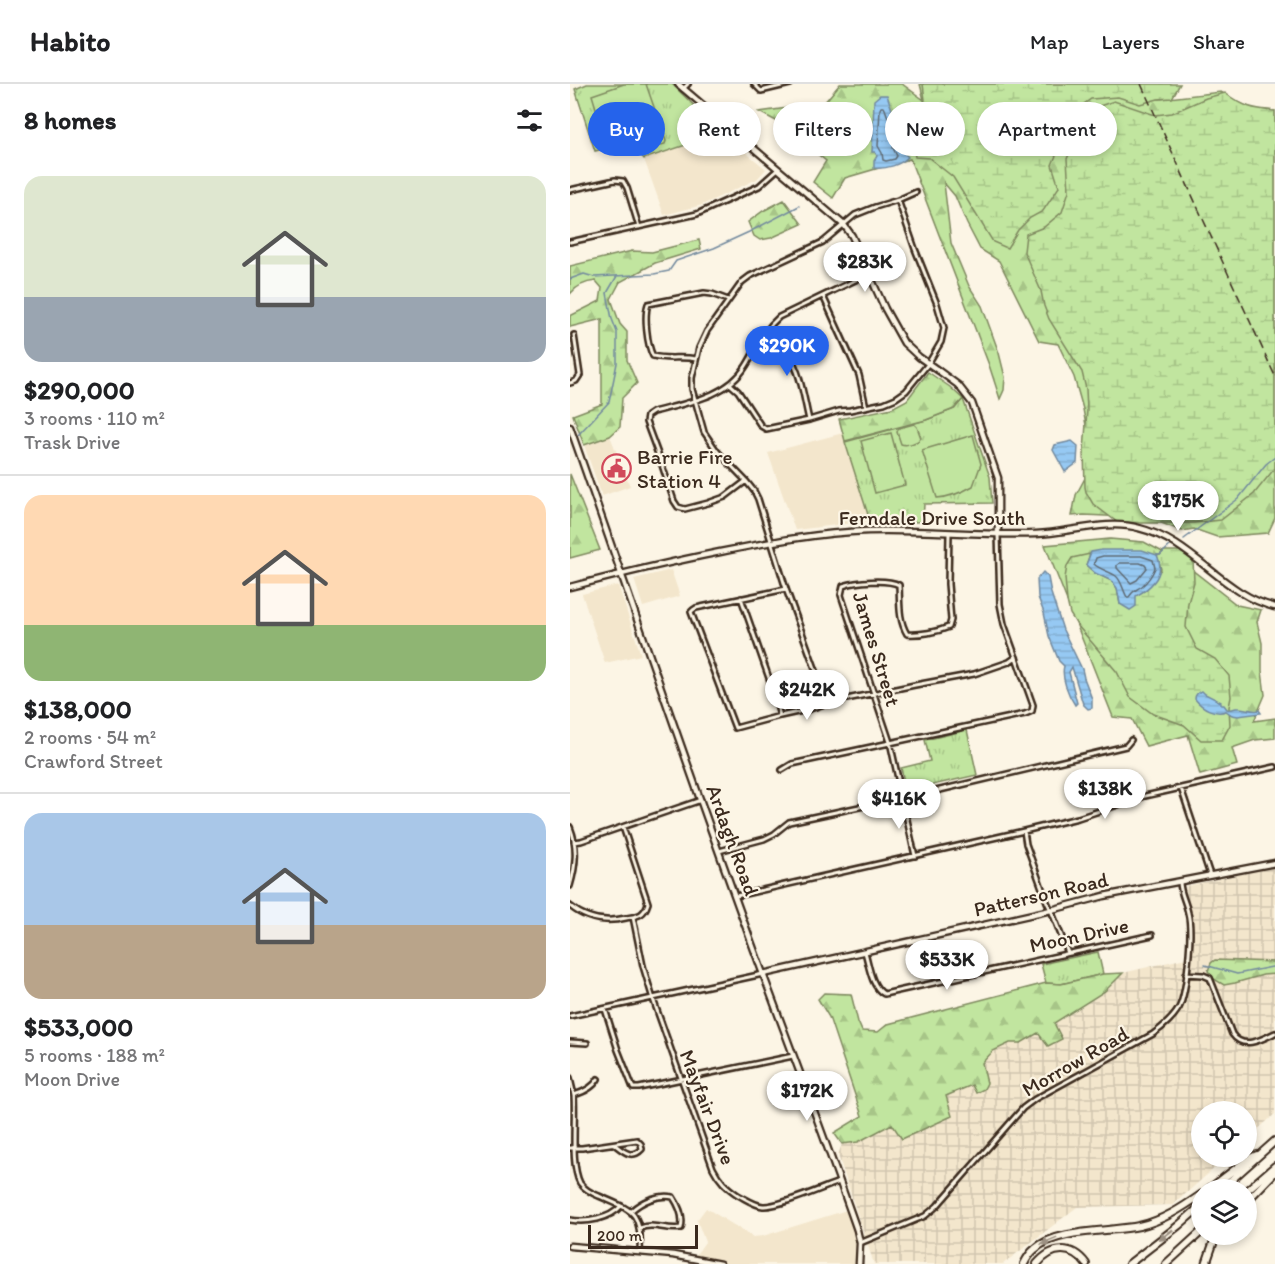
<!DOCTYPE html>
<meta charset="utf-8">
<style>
:root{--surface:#fff;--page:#f2f2f2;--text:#202124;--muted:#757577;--line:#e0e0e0;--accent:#2563eb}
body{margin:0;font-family:Itim,sans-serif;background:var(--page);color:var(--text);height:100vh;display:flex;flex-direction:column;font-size:22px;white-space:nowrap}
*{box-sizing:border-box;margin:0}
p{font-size:20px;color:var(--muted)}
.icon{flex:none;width:33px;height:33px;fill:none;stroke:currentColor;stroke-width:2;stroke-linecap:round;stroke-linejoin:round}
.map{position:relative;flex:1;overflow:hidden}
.drawer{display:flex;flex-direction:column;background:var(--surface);width:570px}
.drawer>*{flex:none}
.guide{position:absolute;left:18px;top:18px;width:570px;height:54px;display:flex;gap:12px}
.tools{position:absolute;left:621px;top:1017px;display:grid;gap:12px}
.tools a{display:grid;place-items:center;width:66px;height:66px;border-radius:50%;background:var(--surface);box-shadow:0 3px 9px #0003;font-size:30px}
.scale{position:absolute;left:18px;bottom:15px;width:110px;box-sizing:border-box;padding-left:6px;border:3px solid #3b2a1e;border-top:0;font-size:16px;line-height:21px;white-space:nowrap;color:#3b2a1e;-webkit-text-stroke:4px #fcf5e5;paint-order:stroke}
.price{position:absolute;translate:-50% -51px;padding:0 14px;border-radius:21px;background:#fff;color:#222;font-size:20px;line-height:39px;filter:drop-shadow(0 2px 3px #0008)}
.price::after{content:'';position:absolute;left:50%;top:36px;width:18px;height:14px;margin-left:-9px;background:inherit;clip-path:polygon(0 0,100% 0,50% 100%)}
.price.current{background:var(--accent);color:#fff}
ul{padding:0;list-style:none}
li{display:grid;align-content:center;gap:12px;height:318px;padding:0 24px}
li+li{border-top:2px solid var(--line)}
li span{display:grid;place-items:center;height:186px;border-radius:18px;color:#555}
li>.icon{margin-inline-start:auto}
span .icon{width:108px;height:108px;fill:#fffc;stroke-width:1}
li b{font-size:26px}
h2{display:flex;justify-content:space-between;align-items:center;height:72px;padding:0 24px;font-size:26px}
.tag{padding:0 21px;border-radius:27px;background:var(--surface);box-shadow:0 3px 9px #0003;font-size:21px;line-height:54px}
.tag.current{background:var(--accent);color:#fff}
header{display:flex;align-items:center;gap:36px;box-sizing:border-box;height:84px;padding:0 30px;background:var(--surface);border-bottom:2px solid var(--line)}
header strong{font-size:28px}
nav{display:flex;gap:33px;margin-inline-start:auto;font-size:21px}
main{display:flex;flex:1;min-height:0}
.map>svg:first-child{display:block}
.built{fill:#f3e6cc}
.industrial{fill:url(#industrial-grid)}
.grass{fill:url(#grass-tufts);stroke:#7e885e;stroke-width:1.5}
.forest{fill:url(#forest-firs);stroke:#7e885e;stroke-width:1.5}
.wetland{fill:url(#wetland-marsh);stroke:#7e885e;stroke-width:1.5}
.pitch{fill:#c1e59f;stroke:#7e885e;stroke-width:1.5}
.water{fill:url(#water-rules);stroke:#72899e;stroke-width:1.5}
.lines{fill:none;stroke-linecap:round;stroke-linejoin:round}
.shore{stroke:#5f6a73;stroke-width:1.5}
.stream{stroke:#72899e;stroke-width:1.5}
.street-casing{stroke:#3b2a1e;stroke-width:8}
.secondary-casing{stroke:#3b2a1e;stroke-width:9}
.primary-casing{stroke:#3b2a1e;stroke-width:9}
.highway-casing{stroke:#3b2a1e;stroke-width:10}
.street{stroke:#fcf5e5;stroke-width:3}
.secondary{stroke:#fcf5e5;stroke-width:4.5}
.primary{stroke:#fcf5e5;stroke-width:4.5}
.highway{stroke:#fcf5e5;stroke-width:6}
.rail{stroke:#3b2a1e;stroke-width:1.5;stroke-dasharray:9 4.5;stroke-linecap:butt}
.oneway{fill:#9c9082}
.labels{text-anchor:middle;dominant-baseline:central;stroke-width:4.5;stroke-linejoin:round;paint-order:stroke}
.poi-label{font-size:21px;fill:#3b2a1e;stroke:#fcf5e5;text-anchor:start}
.street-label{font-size:21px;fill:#3b2a1e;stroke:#fcf5e5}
</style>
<header>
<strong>Habito</strong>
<nav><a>Map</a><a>Layers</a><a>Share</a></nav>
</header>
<main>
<section class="drawer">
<h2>8 homes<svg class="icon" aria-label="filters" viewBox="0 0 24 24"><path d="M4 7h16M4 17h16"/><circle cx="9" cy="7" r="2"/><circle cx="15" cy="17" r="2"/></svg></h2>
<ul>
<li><span style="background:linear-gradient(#dfe7d0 65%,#9aa5b1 0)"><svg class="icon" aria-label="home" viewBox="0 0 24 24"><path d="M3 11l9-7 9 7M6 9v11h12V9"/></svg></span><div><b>$290,000</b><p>3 rooms · 110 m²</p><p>Trask Drive</p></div></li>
<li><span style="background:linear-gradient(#ffd9b3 70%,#8fb573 0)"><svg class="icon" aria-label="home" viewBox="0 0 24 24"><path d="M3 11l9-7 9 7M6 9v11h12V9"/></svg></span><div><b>$138,000</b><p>2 rooms · 54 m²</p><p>Crawford Street</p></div></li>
<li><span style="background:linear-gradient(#a9c7e8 60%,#b9a48a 0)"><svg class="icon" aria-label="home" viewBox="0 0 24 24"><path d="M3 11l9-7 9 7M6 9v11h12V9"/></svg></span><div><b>$533,000</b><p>5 rooms · 188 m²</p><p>Moon Drive</p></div></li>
</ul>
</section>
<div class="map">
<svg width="705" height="1180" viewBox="0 0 705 1180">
<defs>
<pattern id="industrial-grid" width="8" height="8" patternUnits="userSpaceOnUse" patternTransform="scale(1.5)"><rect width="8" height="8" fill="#f3e6cc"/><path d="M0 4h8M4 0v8" fill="none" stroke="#d1c5af"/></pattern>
<pattern id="grass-tufts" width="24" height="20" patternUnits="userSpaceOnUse" patternTransform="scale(1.5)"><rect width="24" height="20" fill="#c1e59f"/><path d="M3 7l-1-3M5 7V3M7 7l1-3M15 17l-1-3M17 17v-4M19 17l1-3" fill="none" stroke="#a7c588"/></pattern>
<pattern id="forest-firs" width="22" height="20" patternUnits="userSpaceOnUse" patternTransform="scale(1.5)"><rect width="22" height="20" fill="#c1e59f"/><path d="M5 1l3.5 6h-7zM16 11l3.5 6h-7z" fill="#a7c588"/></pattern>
<pattern id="wetland-marsh" width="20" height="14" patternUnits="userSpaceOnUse" patternTransform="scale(1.5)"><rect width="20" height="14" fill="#c1e59f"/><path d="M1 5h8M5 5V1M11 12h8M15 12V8" fill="none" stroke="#a7c588"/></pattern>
<pattern id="water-rules" width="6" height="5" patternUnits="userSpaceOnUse" patternTransform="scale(1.5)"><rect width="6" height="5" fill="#96c9f3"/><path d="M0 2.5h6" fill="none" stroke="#82add0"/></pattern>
</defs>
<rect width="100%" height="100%" fill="#fcf5e5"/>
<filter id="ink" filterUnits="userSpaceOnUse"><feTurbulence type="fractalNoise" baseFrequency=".0167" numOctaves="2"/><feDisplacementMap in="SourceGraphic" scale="12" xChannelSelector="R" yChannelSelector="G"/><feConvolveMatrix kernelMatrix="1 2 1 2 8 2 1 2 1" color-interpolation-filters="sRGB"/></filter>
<g filter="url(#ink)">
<path class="built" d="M152 49 196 85 187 95 132 121 94 131 74 75Z
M273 349 300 437 225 446 198 369Z
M40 352 60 402 32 412 14 361Z
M101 486 110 512 73 523 64 495Z
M48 501 71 571 35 579 12 510Z
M136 1124 183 1153 193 1152 280 1125 287 1146 289 1180H150L123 1175 135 1158 127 1136Z"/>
<path class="industrial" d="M705 783V1030L677 1055 676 1028H632V1072L657 1073 603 1121 507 1123 433 1180H304L268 1071 272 1060 288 1058 322 1039 381 1032 376 1012 402 1001 417 999 412 979 423 967 440 959H451L468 949 478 962 484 940 535 907 553 889 620 873 622 854 615 807 616 802Z"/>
<path class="grass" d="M17 0H102L152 49 74 75 69 69 53 60 25 67 5 5Z
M393 315 420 393 422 419 354 420 353 438 300 437 275 358 356 336 384 325Z
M397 646 407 691 336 707 331 684 360 677 355 656Z
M528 868 533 890 491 900 476 899 471 880Z"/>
<path class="forest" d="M270 0H332L354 16 350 0H569L575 14 590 15 651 8 666 17 683 25 705 27V434L698 449 647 453 624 445 612 447 578 434 514 431 502 432 506 411 523 379 513 325 504 293 488 260 469 257 429 177 410 165 397 140 385 112 374 99 381 159 399 202 412 222 429 269 435 293 434 306 430 315 419 281 340 75 275 94 263 114 243 98 256 77 208 38 189 28 254 19Z
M214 116 232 140 201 154 190 156 184 152 178 138 193 127Z
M129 156 131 165 85 179 50 198 41 215 50 240 57 248V276L67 299 52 314 50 343 40 352 14 361 3 331 32 320V235L0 243V232L30 217 32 204 26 197C15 198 7 201 0 210V182L62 167 82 168Z
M358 288 380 303 393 315 384 325 356 336 275 357 269 335 322 324 337 316Z
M0 390 30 466 0 474Z
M540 455 574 458 613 479 667 521 691 526 687 538 692 559V587L695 611 684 637 705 634V654L685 656 662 664 667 681 630 691 618 651 576 662 562 635 543 633 475 461Z
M645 876 705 878V890L693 891 665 899 654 901 644 895 638 887 641 879Z
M553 889 535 907 484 939 492 955 478 962 468 949 451 959H440L423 967 412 979 417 999 414 1005 406 1009 402 1001 376 1012 382 1032 332 1055 322 1040 288 1058 272 1060 264 1049 292 1032 259 933 248 915 254 909 281 910 288 938 292 947 308 948 318 940 476 899 491 900 533 890Z"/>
<path class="wetland" d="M353 0H610L602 14 588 15 570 20 548 13 521 15 490 37 493 55 482 81 489 103 473 127 460 134 448 146 437 164 423 158 383 93 359 74 345 73 340 39 355 16Z
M655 9C674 23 682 25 705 27V384L684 410 651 436 623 439H567L547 438 523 420 516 408 515 403 514 367 517 326 516 305 512 288 479 235 474 222 471 207 454 168 456 150 474 143 492 128 499 107 497 75 503 61 504 41 521 25 544 17 585 31 602 29 636 14Z
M594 467H609L623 475 624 498 618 519 616 543 627 565 645 575 659 592 661 613 659 623 660 641 652 656H631L614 641 583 630 560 613 547 588 507 541 500 530 497 517 495 494 497 482 502 474 520 470 516 481 525 489 542 497 547 504 550 520 576 506 591 485 587 471H590Z"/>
<path class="pitch" d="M54 0H76L85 26 32 44 22 11Z
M89 42 91 43 96 57 95 60 76 65 74 63 70 50 71 48Z
M344 340 347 343 351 354C347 359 337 362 331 360L327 348 329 344Z
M321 349 335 401 305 409 291 357Z
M403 351 411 380 403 402C391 409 380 413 367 414L352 366Z"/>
<path class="water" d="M310 11H317L333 58 329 64 338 73C330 81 317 85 304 84V77L307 72 305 68H302L304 16Z
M502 357 508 362 507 379 495 388 483 366 485 361Z
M532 466H572L587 471C596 490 582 503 566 512V522L560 526 550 520 547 504 542 497 525 489 516 481 521 468Z
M473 488 478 493 481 509 493 546 512 585 514 594 522 615V624L518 625 513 620 502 583 499 588 507 619 505 621C498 611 491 593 494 582L489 577 479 552 474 529 468 513 467 495Z
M632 607 635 610 651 618V621H654L657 625C660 626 663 625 666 624 674 623 682 628 689 626L691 629 668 632 662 631 656 627C645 631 632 624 625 615 625 610 628 608 632 607Z"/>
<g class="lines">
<path class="shore" d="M311 23H314L315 25 326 56 323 64 327 72 325 75 316 77 313 76 312 69 308 62 310 25Z
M533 472H571L583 476 585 484C582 491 578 497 572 502 566 506 563 506 559 513H557C553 507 552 497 546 492 539 487 530 486 524 480L526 474Z
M550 479H570L575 481 577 484 567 496 561 499 547 484V481Z"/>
<path class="stream" d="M0 195 14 190 24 193 84 190 99 187 106 177 144 164 179 148 229 122
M8 351 39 318 44 294 47 279V248L42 235 37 209 47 192
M614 455 668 415 696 380 705 373
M587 471H590L601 461
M635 881 667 890 702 883H705"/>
<defs>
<path id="street" d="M184 0 191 7 220 0
M113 5 118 0
M0 106 45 96 53 97 57 104 69 143
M0 158 127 130 189 102 208 85
M253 212 289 291 296 323
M193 251C199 254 205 257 210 261 230 278 233 311 239 336
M126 275C111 272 97 276 83 272 77 261 74 232 78 220L134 209 142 210 158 216
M0 299 6 297 10 291 4 251
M160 300 168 307 191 342 196 345 239 336 269 327 280 326 314 319 326 314 336 307 358 280 371 258 374 244 367 220 345 165 328 116
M176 397 155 413 138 419 115 425 108 423 104 417 92 381 76 338 77 332 83 328C116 319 157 313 176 282 188 263 192 248 209 233L298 190
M216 505 126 524 123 526 121 528 165 644 210 632 237 626 257 619 345 601 404 590 439 578 446 573
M171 514 200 597 210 632
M257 619 253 606 216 505 188 415 184 407 176 397 147 367 134 348 122 305V294L129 264 137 247 172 198 180 192 253 158 285 131 305 123 328 116 346 108
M212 686 222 680 455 630 462 627 463 621 434 540 430 520 428 450
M611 704 640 791
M0 743C8 763 6 781 0 802
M454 747 456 760 477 818 481 826 498 869
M4 758 11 757 131 716
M149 767 194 755 204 750 219 738 322 716 332 715 556 662 561 656
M345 772 320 658 271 511 273 502C286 497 318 495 329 501 330 518 328 535 337 550 350 551 367 548 379 543L381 536 378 500 379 449
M166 812 454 747 508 734 575 712 705 683
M0 822C17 836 35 839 56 834 68 832 74 832 78 819L53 743
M63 833 73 882 83 915 143 1084C149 1096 156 1103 168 1111 176 1115 184 1121 193 1122 209 1123 252 1104 269 1098
M295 868C299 881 301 903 314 910L582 851
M616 890 633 891 640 894 662 950C673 966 691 956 705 949
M35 925 48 966 63 1004H69L223 972
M0 932 193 890
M0 958 17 959
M0 994C1 1000 3 1006 4 1012 6 1036 0 1080 10 1099 15 1106 21 1109 29 1112 63 1127 72 1127 70 1168
M4 1011C14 1008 23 1004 28 995
M0 1064H12L67 1056 71 1060 72 1065C62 1076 53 1067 44 1060
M61 1127C72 1117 88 1110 103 1113 109 1122 114 1133 111 1144 97 1147 84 1138 70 1144
M0 1136C16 1139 40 1135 51 1122
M290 1159 355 1132 367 1122 453 1024 465 1015 583 950C593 943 602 936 609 924 617 908 623 847 618 829 616 818 610 809 610 798"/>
<path id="secondary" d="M108 0 274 141 282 152 315 225 334 259 349 273 369 287 388 301 402 319 428 394V450
M0 343C64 525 126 709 193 890 225 976 257 1060 287 1146L290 1159 289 1180
M0 503C50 490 100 478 150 468 199 458 248 449 298 447 354 445 410 452 466 450 500 449 536 435 569 444 623 457 653 511 705 523
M193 890 481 826 534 812 705 779"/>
<path id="primary" d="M0 1162 103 1171 150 1180"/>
<path id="highway" d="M638 1106 678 1075 687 1071
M650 1106 705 1057
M676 1107 705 1082
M676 1118 705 1088
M454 1180C457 1174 460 1169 465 1165 486 1145 541 1148 569 1142 592 1137 612 1124 632 1110
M467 1180C482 1162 502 1161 516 1180
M559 1180 608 1142 632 1121
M596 1180 632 1147
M636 1180 644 1157 649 1150"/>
</defs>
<use href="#street" class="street-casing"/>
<use href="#secondary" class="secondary-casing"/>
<use href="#primary" class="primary-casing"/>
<use href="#highway" class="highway-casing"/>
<use href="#street" class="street"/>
<use href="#secondary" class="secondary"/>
<use href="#primary" class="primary"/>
<use href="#highway" class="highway"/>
<path class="rail" d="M571 0 705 292"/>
</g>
<defs><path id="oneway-solid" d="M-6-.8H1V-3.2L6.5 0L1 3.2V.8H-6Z" transform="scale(1.5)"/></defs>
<g class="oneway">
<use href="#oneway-solid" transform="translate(596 1151) rotate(142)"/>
<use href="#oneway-solid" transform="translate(479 1157) rotate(158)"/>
</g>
</g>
<defs>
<symbol id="civic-ring" viewBox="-11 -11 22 22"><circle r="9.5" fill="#fcf5e5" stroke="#d1495b" stroke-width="1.5"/><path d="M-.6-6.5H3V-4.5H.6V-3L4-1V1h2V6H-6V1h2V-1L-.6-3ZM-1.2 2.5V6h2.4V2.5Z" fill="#d1495b"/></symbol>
</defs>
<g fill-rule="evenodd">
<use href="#civic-ring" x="30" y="368" width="33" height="33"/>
</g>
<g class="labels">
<g class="poi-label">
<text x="67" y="372">Barrie Fire<tspan x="67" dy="24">Station 4</tspan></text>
</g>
<g class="street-label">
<text x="362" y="433">Ferndale Drive South</text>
<text transform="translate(307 565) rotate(73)">James Street</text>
<text transform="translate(163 756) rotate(70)">Ardagh Road</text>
<text transform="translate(471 810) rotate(-13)">Patterson Road</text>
<text transform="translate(509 851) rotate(-12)">Moon Drive</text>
<text transform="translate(505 977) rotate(-30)">Morrow Road</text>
<text transform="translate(138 1023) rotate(69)">Mayfair Drive</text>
</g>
</g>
</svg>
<div class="tools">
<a><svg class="icon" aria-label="locate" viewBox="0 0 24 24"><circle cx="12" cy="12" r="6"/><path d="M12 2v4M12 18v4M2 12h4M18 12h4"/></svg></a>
<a><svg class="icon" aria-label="layers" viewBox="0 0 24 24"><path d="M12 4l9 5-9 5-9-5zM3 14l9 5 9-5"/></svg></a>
</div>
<div class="scale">200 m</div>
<b class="price" style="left:295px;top:209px">$283K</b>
<b class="price current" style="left:217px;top:293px">$290K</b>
<b class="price" style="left:608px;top:448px">$175K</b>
<b class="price" style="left:237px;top:637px">$242K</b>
<b class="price" style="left:535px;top:736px">$138K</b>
<b class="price" style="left:329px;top:746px">$416K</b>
<b class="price" style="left:377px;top:907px">$533K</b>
<b class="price" style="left:237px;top:1038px">$172K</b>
<div class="guide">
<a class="tag current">Buy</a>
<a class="tag">Rent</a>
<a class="tag">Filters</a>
<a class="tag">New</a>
<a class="tag">Apartment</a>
</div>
</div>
</main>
